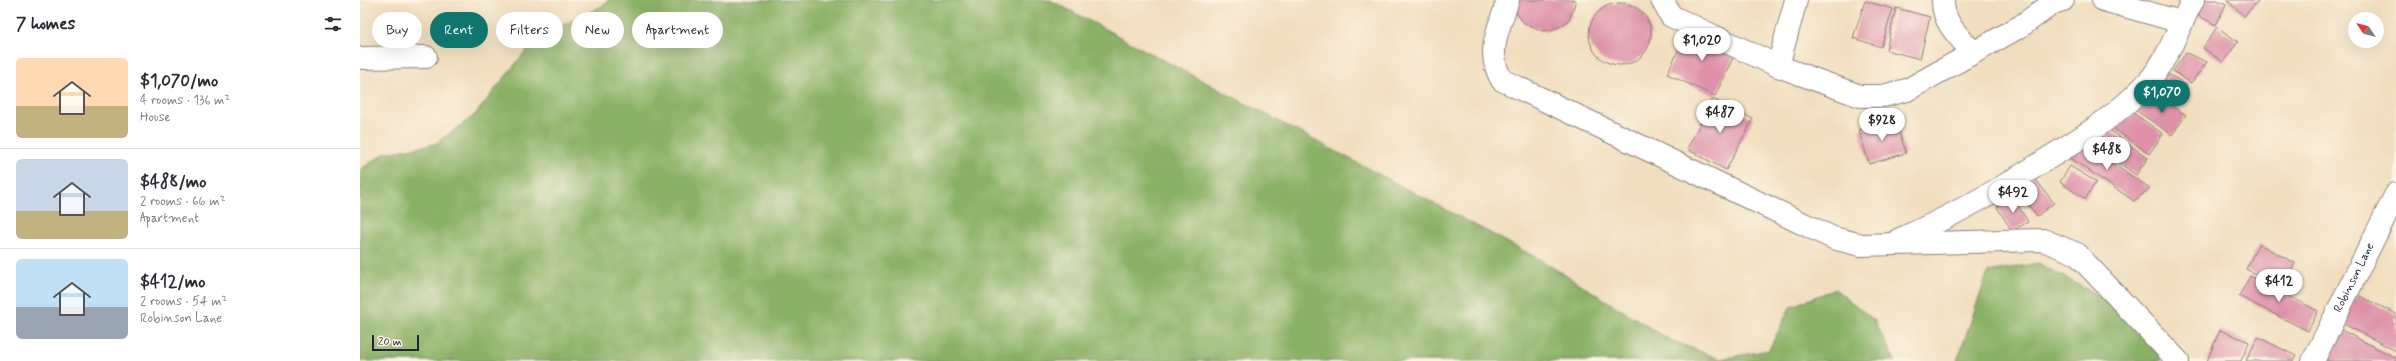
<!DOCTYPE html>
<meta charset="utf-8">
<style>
:root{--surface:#fff;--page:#f2f2f3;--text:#2b2b33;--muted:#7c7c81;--line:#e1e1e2;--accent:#0f766e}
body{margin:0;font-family:Mynerve,sans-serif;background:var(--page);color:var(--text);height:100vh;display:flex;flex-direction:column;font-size:15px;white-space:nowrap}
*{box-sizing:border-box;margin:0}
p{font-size:13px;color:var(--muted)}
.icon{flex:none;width:22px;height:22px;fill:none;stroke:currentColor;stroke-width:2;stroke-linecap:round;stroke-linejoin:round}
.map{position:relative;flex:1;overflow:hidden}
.side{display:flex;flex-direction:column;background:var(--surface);width:360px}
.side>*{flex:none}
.hud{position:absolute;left:12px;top:12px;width:380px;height:36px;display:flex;gap:8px}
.needle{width:26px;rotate:305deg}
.controls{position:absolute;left:1988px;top:12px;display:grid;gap:8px}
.controls a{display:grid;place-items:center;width:36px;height:36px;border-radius:50%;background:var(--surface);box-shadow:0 4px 16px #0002;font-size:20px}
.scale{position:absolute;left:12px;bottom:10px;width:47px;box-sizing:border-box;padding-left:4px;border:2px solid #22223b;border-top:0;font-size:11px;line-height:14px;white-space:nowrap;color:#22223b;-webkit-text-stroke:3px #fcf5e5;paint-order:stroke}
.price{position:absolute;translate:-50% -34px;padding:0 9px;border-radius:14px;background:#fff;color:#222;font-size:13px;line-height:26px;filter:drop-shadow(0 1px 2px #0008)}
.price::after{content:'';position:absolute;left:50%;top:24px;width:12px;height:9px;margin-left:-6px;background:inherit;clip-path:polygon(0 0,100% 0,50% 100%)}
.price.on{background:var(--accent);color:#fff}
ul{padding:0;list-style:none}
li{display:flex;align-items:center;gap:12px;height:100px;padding:0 16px}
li+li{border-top:1px solid var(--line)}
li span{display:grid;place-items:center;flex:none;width:112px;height:80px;border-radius:6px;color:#555}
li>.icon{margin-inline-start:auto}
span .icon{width:48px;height:48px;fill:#fffc;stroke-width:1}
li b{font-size:17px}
h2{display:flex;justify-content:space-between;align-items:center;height:48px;padding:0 16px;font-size:17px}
.tag{padding:0 14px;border-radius:18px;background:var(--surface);box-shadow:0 4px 16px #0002;font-size:14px;line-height:36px}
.tag.on{background:var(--accent);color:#fff}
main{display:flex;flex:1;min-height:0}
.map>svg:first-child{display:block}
.forest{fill:#8bb166;stroke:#566a50}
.building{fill:#de91a8}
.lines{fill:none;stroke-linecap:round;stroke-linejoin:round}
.minor-casing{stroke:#8a807c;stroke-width:24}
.minor{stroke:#fff;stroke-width:22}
.labels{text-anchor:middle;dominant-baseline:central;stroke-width:3.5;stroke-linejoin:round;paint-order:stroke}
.street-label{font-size:12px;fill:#22223b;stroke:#fcf5e5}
</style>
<main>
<section class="side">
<h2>7 homes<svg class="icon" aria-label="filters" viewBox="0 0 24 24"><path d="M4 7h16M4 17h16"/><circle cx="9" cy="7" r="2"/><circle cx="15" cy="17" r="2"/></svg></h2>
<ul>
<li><span style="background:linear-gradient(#ffd9b3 60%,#c2b280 0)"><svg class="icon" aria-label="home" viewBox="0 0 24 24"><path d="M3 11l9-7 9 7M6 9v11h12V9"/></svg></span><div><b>$1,070/mo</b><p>4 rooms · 136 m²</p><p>House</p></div></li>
<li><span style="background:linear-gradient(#c9d6e8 65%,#c2b280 0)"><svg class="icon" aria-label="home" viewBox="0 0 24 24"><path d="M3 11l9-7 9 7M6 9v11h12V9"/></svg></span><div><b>$488/mo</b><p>2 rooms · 66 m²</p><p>Apartment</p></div></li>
<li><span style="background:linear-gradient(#bfe0f5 60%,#9aa5b1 0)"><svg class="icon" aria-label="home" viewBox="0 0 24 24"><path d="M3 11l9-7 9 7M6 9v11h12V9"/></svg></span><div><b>$412/mo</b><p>2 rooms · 54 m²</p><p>Robinson Lane</p></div></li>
</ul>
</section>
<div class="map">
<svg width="2036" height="361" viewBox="0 0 2036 361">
<rect width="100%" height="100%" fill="#fcf5e5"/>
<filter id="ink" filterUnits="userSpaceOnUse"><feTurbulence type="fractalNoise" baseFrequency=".025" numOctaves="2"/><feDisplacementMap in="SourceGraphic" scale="8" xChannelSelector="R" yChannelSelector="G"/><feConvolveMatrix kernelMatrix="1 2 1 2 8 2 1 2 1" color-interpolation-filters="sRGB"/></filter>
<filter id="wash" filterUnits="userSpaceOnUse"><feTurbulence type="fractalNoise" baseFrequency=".012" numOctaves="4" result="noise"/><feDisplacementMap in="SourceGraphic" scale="16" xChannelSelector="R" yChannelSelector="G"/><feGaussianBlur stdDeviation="0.9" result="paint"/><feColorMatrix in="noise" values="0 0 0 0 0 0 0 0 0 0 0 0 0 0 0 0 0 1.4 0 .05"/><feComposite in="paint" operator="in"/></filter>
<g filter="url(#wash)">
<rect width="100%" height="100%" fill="#f1debe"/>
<path class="forest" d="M248 0H690L1179 259 1310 340 1360 359 1409 350 1430 307 1475 289 1514 320 1535 361H0V170L25 153 75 144 114 116 176 38 246 4Z
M1678 263 1763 309 1803 348 1800 361H1597L1628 272Z"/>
<g id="blocks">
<path class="building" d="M1154 0H1216L1210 18 1203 25 1194 29 1183 31 1164 23 1157 14Z
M1839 0H1857L1866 4 1856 25 1833 13Z
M1867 0H1899L1884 16Z
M1505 1 1533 9 1521 47 1493 38Z
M1229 34a31 31 0 1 1 62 0a31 31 0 1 1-62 0Z
M1536 8 1570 17 1560 59 1526 50Z
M1857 27 1878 42 1863 62 1843 48Z
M1328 29 1376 51 1355 96 1307 74Z
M1826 53 1847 62 1831 83 1813 71Z
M1810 75 1827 85 1816 103 1794 89Z
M1795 95 1826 115 1812 135 1774 109Z
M1353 99 1393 119 1366 170 1327 149Z
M1769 110 1803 134 1789 154 1749 125Z
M1535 119 1546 153 1509 164 1499 130Z
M1748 129 1788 158 1776 175 1735 146Z
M1719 142 1790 188 1774 201 1703 153Z
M1710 166 1736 182 1725 199 1700 182Z
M1673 176 1694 203 1677 216 1656 190Z
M1653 197 1668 222 1652 231 1637 207Z
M1899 244 1935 263 1923 288 1886 269Z
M1890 276 1958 311 1948 331 1879 296Z
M1996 294 2036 314V351L1982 323Z
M1979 329 2036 358V361H1969L1963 358Z
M1860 330 1889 342 1881 361H1847Z
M1898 337 1936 356 1933 361H1886Z"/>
</g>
</g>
<g filter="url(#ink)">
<use href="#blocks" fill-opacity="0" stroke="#8a807c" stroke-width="1"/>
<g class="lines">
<defs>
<g id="minor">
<path d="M1148 0C1139 29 1125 52 1142 80L1473 238 1501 245 1683 240 1717 254 1818 361"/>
<path d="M1302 0 1311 16 1418 66 1500 96H1523L1547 90 1661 26 1693 3 1703 0"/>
<path d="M1583 0C1582 22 1599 37 1613 52"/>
<path d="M1743 0 1821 22"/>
<path d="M0 58 66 57"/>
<path d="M1418 66 1436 0"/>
<path d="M1538 240C1591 217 1639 190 1687 159 1723 137 1759 114 1788 82 1809 58 1818 28 1833 0"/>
<path id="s1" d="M1953 361 2036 194"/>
</g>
</defs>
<use href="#minor" class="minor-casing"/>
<use href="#minor" class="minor"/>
</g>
</g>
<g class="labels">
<g class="street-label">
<text stroke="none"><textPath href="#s1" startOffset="93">Robinson Lane</textPath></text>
</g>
</g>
</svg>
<div class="controls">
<a><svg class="needle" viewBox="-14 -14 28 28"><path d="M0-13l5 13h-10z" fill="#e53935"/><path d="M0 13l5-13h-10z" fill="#7c7c81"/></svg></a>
</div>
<div class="scale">20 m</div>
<b class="price" style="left:1342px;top:62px">$1,020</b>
<b class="price on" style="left:1802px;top:114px">$1,070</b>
<b class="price" style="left:1360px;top:134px">$487</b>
<b class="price" style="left:1522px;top:142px">$928</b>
<b class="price" style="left:1747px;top:171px">$488</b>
<b class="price" style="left:1653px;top:214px">$492</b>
<b class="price" style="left:1919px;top:303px">$412</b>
<div class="hud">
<a class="tag">Buy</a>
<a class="tag on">Rent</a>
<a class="tag">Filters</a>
<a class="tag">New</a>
<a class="tag">Apartment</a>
</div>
</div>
</main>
